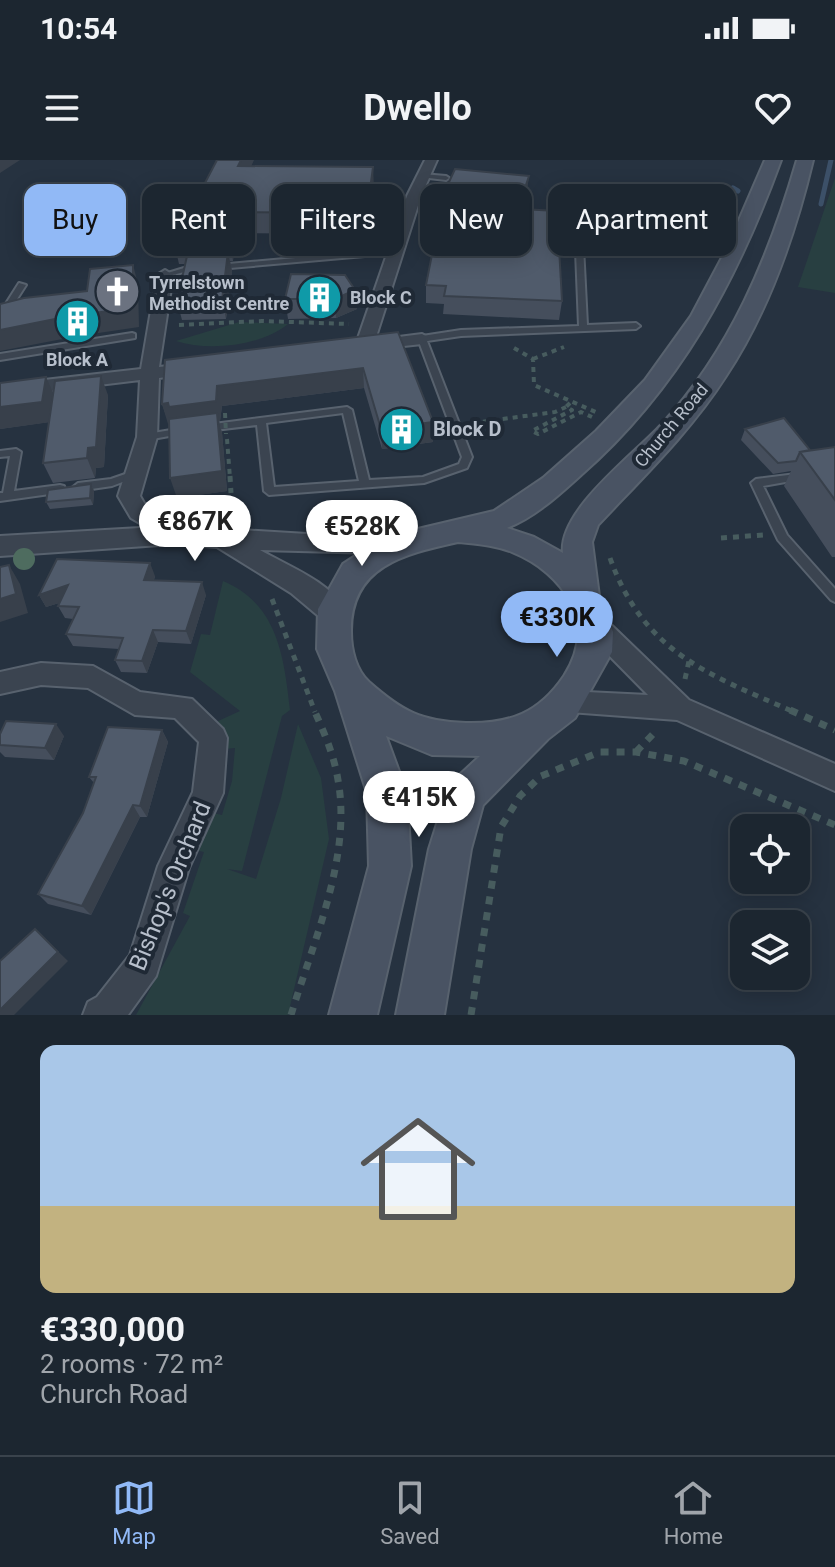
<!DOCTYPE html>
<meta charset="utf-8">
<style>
:root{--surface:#1c2630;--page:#29323c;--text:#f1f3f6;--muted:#a0a5ab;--line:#3a434c;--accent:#91b9f6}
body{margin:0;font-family:Roboto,sans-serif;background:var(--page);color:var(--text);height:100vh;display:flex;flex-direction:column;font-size:30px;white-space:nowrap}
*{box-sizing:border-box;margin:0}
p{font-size:26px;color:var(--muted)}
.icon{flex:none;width:44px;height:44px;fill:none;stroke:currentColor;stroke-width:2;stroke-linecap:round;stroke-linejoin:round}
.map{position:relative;height:855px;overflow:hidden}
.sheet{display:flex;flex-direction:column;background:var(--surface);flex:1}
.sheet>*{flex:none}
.top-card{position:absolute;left:24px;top:24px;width:788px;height:72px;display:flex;gap:16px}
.controls{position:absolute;left:730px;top:654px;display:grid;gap:16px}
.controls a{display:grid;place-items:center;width:80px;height:80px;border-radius:16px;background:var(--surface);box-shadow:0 4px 20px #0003,0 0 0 2px var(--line);font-size:40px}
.price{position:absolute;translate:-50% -68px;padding:0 18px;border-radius:28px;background:#fff;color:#222;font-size:26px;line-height:52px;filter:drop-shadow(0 2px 4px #0008)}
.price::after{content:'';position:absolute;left:50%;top:48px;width:24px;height:18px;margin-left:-12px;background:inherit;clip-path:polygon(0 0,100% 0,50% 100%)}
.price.active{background:var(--accent);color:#111}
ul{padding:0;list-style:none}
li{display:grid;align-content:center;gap:16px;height:424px;padding:0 40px}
li span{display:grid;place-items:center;height:248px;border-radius:16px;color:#555}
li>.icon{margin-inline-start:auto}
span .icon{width:144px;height:144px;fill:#fffc;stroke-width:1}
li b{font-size:34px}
.chip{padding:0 28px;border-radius:16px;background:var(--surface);box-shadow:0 4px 20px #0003,0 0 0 2px var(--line);font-size:28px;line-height:72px}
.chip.active{background:var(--accent);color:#111}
.status{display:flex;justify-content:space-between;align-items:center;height:56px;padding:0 40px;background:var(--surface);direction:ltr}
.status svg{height:22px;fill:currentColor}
header{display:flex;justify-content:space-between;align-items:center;height:104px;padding:0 40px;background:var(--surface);font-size:36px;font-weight:700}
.tab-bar{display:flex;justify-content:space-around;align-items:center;height:112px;border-top:2px solid var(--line);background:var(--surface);font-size:22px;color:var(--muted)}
.tab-bar a{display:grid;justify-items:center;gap:4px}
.tab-bar .active{color:var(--accent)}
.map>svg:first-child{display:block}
.green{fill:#283f41}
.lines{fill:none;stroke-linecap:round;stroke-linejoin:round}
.stream{stroke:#3c5068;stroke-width:5}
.service-casing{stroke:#58626e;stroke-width:4}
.minor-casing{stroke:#58626e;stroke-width:4}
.tertiary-casing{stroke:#58626e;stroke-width:4}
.secondary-casing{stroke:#58626e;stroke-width:4}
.path-far3{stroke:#475c5e;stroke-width:3;stroke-dasharray:4 4;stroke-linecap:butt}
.path-far2{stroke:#475c5e;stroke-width:4;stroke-dasharray:5 5;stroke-linecap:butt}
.path-far1{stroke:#475c5e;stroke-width:5;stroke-dasharray:6 6;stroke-linecap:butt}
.path{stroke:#475c5e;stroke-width:7;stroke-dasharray:8 8;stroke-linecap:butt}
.service{fill:#3b4450;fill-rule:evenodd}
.minor{fill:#3b4450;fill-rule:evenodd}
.tertiary{fill:#3b4450;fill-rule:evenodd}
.secondary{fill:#495363;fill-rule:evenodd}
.path-bridge{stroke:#475c5e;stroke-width:4;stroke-dasharray:5 5;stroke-linecap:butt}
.tree{fill:#4e6c5f}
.wall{fill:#454e5c}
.shaded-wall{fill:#38404b}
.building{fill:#505b6b;stroke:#38404b;stroke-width:2}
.labels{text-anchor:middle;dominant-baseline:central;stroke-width:8;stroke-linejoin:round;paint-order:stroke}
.far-poi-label{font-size:18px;font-weight:bold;fill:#b7bfcb;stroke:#1f2935;text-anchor:start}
.far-street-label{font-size:18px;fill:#b7bfcb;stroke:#1f2935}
.poi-label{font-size:20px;font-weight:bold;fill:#b7bfcb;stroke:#1f2935;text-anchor:start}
.near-street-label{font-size:24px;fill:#b7bfcb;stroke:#1f2935}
</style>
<div class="status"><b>10:54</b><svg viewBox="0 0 49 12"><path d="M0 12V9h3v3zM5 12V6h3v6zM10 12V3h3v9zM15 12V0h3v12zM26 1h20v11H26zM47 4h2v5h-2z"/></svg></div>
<header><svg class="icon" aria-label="menu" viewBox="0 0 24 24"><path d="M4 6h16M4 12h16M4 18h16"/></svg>Dwello<svg class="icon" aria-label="heart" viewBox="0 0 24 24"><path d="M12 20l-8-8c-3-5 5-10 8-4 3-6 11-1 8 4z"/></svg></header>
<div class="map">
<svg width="835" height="855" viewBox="0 0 835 855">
<rect width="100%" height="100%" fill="#263240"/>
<path class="green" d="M835 18V133L798 127Z
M239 162 288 164C261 186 209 192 176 181Z
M223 421C278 444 284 497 290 550L282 556 242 711 227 709 256 719 281 638 298 564 321 618 329 679 288 855H136L190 756 183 753 204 692 190 689 209 652 222 655 232 621 235 588 224 589 216 562 240 551 190 512 201 474 210 475Z"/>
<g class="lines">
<path class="stream" d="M733 28 738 31
M821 44 831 0"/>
<defs>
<path id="service" d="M422 14 446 16 449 18 446 20 420 17V15Z
M541 59 647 68V72H644L582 66 587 165 636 163 640 166 636 169 461 176 427 181 472 297 467 308 424 323 269 335 264 331 257 265 206 271 201 268 206 265 347 247 352 250 369 320 423 317 459 304 462 297 418 179 422 176 461 170 579 166 575 66 539 62 537 61ZM343 253 359 321 274 327 266 263Z
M396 89 400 91 399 93 184 112 165 117 161 115 184 108Z
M19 123 26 125 3 161 0 162V153Z
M132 173 135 174V178L0 200V194Z
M183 268 186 269V273L147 280 142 277 147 274Z
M16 289 21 292 14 331 60 325 64 326 65 329 64 332 0 341V333H3L10 296 0 297V291Z
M137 310 141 311 142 313 141 315 112 326 78 331 73 327 78 323 111 319Z
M804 313 809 316 808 318 763 326 787 375 835 429V442L831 440 778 380 751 323 756 319Z"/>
<path id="minor" d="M425 0H437L421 36 375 180 422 174 431 179 422 184 358 191 355 187 407 36Z
M165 110 173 115 159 207 196 203 205 208 196 213 159 218 157 277 140 336 147 348 183 369 186 375 183 381 175 383 131 358 118 336 137 277 140 220 0 237V225L141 209 157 115Z
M597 457 606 460 689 540 835 604V631L677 560 556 551 552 543 556 535 566 531 648 535 588 474 584 467 588 460Z
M41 503 93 506 140 532 192 539 223 569 227 578 223 633 189 708 156 816 128 855H83L88 842 97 837 130 795 158 706 193 632 199 582 175 558 135 555 88 528 41 525 0 534V512Z"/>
<path id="tertiary" d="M175 366 307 374 376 373 411 368 420 370 424 377 420 384 376 393 260 390C288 406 331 422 346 451L342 459 332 462 322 459 291 433 217 387 175 384 0 396V376Z"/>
<path id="secondary" d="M765 0H781C737 121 679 229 581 315 559 335 535 357 507 368L534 377 563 393C558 351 633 295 661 265 730 191 769 97 797 0H813C795 75 769 151 726 216 691 271 642 318 598 365L592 382 599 436 613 472 612 492 575 558 548 579 483 645 471 689 444 855H396L429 689 446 635 452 622 480 596 432 595 386 576 407 633 411 706 377 855H329L369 706 367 633 335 531 317 489 318 449 343 404 384 377 494 351 543 318 596 271 645 220 691 156 726 90ZM458 382C476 384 495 385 512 392 564 413 598 464 564 516 539 553 510 564 466 563 421 561 403 552 369 522 356 510 351 490 351 472 350 406 404 394 458 382Z"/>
</defs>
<use href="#service" class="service-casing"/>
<use href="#minor" class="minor-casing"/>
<use href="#tertiary" class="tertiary-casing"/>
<use href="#secondary" class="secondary-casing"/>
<path class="path-far3" d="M596 92 627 94"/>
<path class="path-far2" d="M179 165 262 161 349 164
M514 188 533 199 534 225 598 253
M533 199 564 187
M570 243 566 247 572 250 532 271 538 274 581 252 592 257
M473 263 555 252 566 247
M227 279 230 318"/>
<path class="path-far1" d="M230 316 231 333
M721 378 763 375
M610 398C644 493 708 514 794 552
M272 439 315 552
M685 519 689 501"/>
<path class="path" d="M790 550 835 570
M636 592 656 571
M291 855C313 782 352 697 338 620 334 595 324 572 314 550
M471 855 501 667 520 636 541 616 600 592H636L684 601 835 665"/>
<use href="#service" class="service"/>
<use href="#minor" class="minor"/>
<use href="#tertiary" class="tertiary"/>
<use href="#secondary" class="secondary"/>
<path class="path-bridge" d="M225 253 226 274"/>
</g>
<circle class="tree" cx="24" cy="399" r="11"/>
<path class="wall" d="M251 6 374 28 368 74 236 73 233 101H230L232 111 226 159 182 160 177 141 185 104H179L174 82Z
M527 32 521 49 562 141 559 160 443 154 444 144 426 143V125L434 86 433 69 443 35Z
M291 114 357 149 336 158 288 159 285 139Z
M398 172 433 262V282L382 289 364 228 222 246 220 261H219L222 273 227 331 177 338 169 264 162 244Z
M0 223 53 232 108 235 104 307 96 308 95 318 53 323 43 303 49 262 0 269Z
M745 269 810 290 835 287V397H832L784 326 791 311 773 314 741 280Z
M91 324 94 331 93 345 50 349 46 342Z
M155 416 154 420 206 435 191 484 158 482 147 513 121 512 115 500 119 489 73 486 66 474 73 459 65 458 58 446 59 443 46 447 39 435Z
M162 570 168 582 147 657H140L91 755 48 744 38 734 83 653 94 623 89 617Z
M0 574 64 576 54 600 5 597 0 592Z"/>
<path class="shaded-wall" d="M0 0H20L0 13Z
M241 0H254L242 27 238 6Z
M373 7 374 28 368 74 367 53Z
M529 16 527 32 519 57 521 40Z
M232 52 236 73 233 101 229 79Z
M228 92 232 111 226 159 222 140Z
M133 105 138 124 139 167 78 176 0 191V170L70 156Z
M355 130 357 149 336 158 335 139Z
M363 208 364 228 222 246 220 261H219L222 273 227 331 177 338 170 318 173 263 168 264 162 244 168 243 217 226Z
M101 216 108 235 104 307 96 308 95 318 87 298Z
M46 217 55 237 51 262 0 269V247Z
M433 262V282L382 289 381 269Z
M91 324 94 331 93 345 90 338Z
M150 403 155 416 149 433 144 420Z
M9 405 20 424 28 453 0 462V439Z
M202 422 206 435 191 484 186 471Z
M68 425 75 438 46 447 39 435Z
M153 470 158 482 147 513 142 501Z
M56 564 64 576 54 600 45 588Z
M162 570 168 582 147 657 140 646Z
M133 645 140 657 91 755 82 746Z
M35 769 68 801 14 855H0V850Z"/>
<path class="building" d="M217 0H241L238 6 373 7 367 53 232 52 229 79 174 82Z
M455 9 529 16 521 40 483 38 479 42 485 47 557 51 562 141 444 136 446 126 426 125 437 69H433L443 35Z
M228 92 222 140 177 141 187 96Z
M133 105V148L70 156 0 170V144L24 138 87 131 90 109Z
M291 114 345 115 355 130 335 139H285Z
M398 172 433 262 381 269 363 208 217 226 216 241 169 247 168 243 162 244 165 200Z
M101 216 96 287 88 288 87 298 43 303 55 221Z
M46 217 42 242 0 247V223Z
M217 253 222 311 170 318 169 259Z
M784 258 810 290 800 292 796 301 778 303 745 269Z
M835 287V340L800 292Z
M91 324 90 338 46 342 48 330Z
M57 399 150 403 144 420 202 422 186 471 153 470 142 501 115 500 123 478 66 474 79 447 58 446 68 425 39 435Z
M9 405 16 434 0 439V407Z
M6 561 56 564 45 588 0 585V574Z
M108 567 162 570 140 646 133 645 82 746 38 734 83 653 96 617H89Z
M35 769 58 792 0 850V801Z"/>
<defs>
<symbol id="church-disc" viewBox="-11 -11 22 22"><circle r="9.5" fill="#6b7280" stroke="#1f2935"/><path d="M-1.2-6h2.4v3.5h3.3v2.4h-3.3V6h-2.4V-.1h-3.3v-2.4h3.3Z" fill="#fff"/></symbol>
<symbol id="building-disc" viewBox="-11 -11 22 22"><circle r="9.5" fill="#0f9aa8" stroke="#1f2935"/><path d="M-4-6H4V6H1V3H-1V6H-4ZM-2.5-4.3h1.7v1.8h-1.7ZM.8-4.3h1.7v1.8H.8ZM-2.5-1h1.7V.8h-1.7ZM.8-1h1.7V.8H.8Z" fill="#fff"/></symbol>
</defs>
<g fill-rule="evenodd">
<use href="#church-disc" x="92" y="106" width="51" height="51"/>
<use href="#building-disc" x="294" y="112" width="51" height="51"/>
<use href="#building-disc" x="52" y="136" width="51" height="51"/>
<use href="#building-disc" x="376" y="244" width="51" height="51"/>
</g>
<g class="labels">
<g class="far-poi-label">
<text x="149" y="122">Tyrrelstown<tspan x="149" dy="21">Methodist Centre</tspan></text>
<text x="350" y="137">Block C</text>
<text x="77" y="199" text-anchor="middle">Block A</text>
</g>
<g class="far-street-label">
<text transform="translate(671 265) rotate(-50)">Church Road</text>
</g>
<g class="poi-label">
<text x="433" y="269">Block D</text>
</g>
<g class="near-street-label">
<text transform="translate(170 726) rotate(-68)">Bishop's Orchard</text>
</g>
</g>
</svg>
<div class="controls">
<a><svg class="icon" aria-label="locate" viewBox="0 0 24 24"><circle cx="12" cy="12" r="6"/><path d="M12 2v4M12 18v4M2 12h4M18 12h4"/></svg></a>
<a><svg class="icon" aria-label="layers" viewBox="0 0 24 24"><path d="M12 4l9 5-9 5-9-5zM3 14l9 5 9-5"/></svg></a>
</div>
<b class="price" style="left:195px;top:403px">€867K</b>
<b class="price" style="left:362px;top:408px">€528K</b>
<b class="price active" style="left:557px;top:499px">€330K</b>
<b class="price" style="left:419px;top:679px">€415K</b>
<div class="top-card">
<a class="chip active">Buy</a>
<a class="chip">Rent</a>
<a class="chip">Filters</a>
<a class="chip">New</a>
<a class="chip">Apartment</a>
</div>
</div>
<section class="sheet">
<ul>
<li><span style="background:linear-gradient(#a9c7e8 65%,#c2b280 0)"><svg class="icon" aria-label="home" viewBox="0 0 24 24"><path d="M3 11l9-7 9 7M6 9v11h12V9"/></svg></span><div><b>€330,000</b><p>2 rooms · 72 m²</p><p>Church Road</p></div></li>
</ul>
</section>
<nav class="tab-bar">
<a class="active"><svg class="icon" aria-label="map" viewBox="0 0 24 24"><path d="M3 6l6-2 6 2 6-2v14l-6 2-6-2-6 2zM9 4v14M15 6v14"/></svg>Map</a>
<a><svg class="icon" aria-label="saved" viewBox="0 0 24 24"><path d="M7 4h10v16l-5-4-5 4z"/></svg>Saved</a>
<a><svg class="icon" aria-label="home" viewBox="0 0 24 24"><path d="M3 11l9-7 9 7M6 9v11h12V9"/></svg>Home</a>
</nav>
